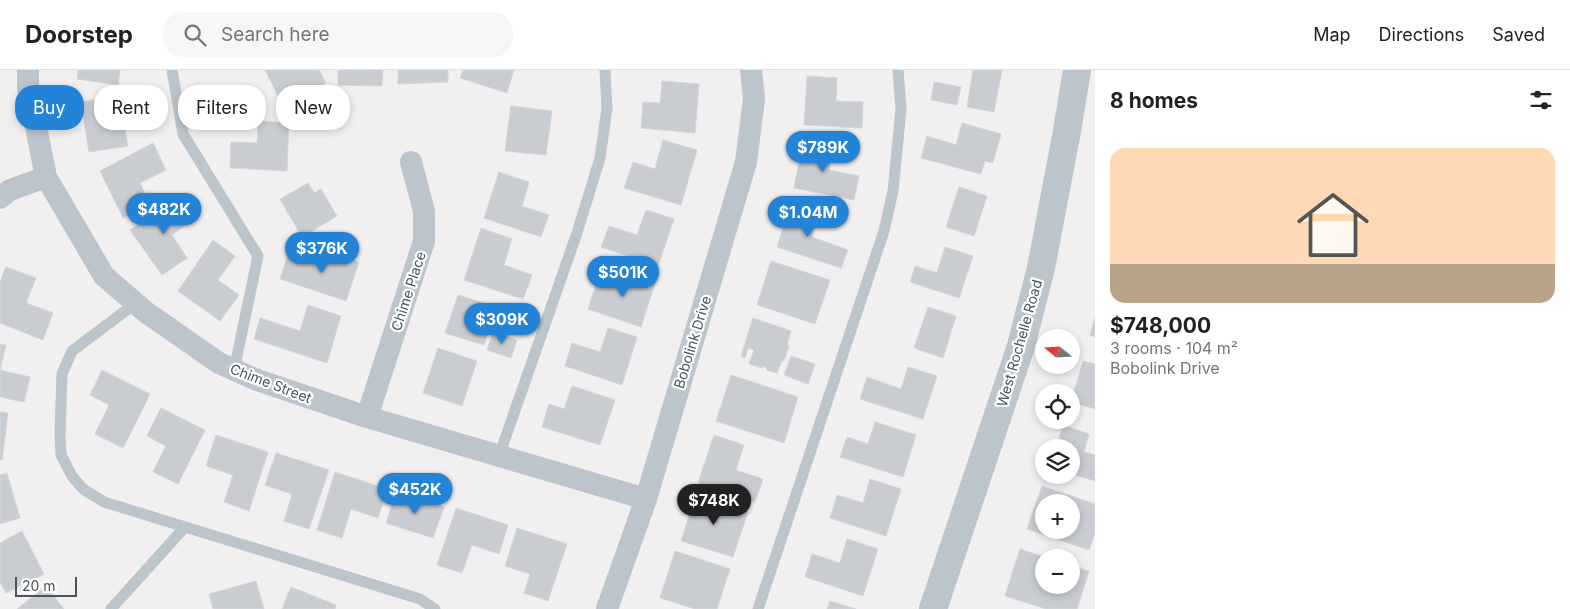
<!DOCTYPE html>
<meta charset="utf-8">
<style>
:root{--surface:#fff;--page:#f6f6f6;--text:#222;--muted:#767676;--line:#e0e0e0;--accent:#2384d7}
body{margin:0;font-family:Inter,sans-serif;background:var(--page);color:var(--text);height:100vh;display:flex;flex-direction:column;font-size:19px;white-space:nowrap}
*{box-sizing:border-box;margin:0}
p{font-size:16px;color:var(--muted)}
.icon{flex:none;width:28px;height:28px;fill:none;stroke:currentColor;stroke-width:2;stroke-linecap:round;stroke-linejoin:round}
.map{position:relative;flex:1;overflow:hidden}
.side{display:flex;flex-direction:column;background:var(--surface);width:475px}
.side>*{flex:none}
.hud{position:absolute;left:15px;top:15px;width:475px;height:45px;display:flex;gap:10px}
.needle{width:32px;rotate:288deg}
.tools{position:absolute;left:1035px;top:259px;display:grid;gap:10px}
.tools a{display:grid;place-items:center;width:45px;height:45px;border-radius:50%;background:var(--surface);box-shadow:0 2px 8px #0003;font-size:25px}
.scale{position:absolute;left:15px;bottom:12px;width:62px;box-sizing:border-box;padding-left:5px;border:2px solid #48545b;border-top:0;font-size:14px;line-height:18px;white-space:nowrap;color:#48545b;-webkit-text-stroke:4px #fff;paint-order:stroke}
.price{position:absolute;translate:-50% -42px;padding:0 11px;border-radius:18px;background:var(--accent);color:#fff;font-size:16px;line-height:32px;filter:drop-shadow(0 1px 2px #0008)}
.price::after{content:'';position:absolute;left:50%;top:30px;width:15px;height:11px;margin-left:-8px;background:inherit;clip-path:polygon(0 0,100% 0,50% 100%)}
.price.active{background:#222;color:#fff}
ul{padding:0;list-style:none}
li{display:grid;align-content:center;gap:10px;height:265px;padding:0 15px}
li+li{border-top:1px solid var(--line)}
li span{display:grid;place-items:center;height:155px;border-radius:15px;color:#555}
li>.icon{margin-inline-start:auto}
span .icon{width:90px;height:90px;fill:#fffc;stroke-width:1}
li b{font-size:21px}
h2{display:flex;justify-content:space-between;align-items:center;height:60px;padding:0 15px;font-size:21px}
.chip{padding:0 18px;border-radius:20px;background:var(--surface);box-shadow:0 2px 8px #0003;font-size:18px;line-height:45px}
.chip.active{background:var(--accent);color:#fff}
header{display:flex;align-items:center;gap:30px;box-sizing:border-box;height:70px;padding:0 25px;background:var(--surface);border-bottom:1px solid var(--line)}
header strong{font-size:24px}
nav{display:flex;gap:28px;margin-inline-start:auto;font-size:18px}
.search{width:350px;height:45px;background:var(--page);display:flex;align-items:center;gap:12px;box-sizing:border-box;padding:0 18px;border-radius:20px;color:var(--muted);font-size:19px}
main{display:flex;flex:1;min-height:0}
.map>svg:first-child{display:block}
.building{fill:#c9cdd1;stroke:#d3d6da;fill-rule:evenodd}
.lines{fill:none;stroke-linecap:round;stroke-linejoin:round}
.service{stroke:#bbc5cb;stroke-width:11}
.minor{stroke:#bbc5cb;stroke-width:22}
.tertiary{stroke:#bbc5cb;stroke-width:28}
.labels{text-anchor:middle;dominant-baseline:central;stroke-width:4.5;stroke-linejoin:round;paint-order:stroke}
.street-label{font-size:14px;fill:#48545b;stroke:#fff}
</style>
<header>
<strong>Doorstep</strong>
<div class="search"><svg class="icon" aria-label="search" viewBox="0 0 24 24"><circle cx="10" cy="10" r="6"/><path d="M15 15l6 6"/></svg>Search here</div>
<nav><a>Map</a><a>Directions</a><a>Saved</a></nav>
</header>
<main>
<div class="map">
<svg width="1095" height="539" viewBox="0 0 1095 539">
<rect width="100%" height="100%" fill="#f1efef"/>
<path class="building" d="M78 0H120L118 15 77 9Z
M265 0H319L326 13 282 34Z
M338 0H383L382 16 338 15Z
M398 0H448V12L398 14Z
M463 0H514L507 23 460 8Z
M973 0H1002L994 42 967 37Z
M807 6 837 8 836 31 863 32 862 58 804 55Z
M662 11 699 14 695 63 641 58 643 32 660 33Z
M934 12 961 17 957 35 931 30Z
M138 22 143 50 124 53 128 76 89 82 81 32Z
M511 36 552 41 546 85 505 81Z
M258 51 289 53 287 101 230 98 231 72 257 73Z
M962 53 1001 64 993 93 985 91 981 104 921 88 927 66 956 75Z
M663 70 697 80 681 135 624 118 633 92 655 99Z
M803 70 834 76 829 100 859 106 854 130 794 118Z
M153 73 166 100 140 113 150 134 123 148 100 101Z
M499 102 529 112 522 136 549 145 541 167 484 148Z
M308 113 314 123 321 119 337 146 302 167 280 129Z
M959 117 987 126 974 166 946 157Z
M180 126 195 148 172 165 187 188 162 205 130 160Z
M791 134 820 144 812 167 848 180 841 198 777 177Z
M646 140 674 149 658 196 601 177 609 156 637 165Z
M481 158 512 169 504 195 532 205 523 229 464 210Z
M213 170 235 186 218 210 239 225 220 251 178 221Z
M945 177 973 186 959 228 910 212 915 196 937 203Z
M323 181 359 192 346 231 280 209 288 184 319 193Z
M771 191 830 210 815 254 757 235Z
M6 197 36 208 26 233 53 243 43 270 0 253V212Z
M626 200 656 210 641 257 588 239 599 206 622 213Z
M458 225 497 237 484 275 445 263Z
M308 235 341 246 327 293 254 269 260 248 300 261Z
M928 237 956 246 943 288 914 278Z
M753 248 791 261 787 275 789 276 784 291 782 290 777 303 766 300 767 298 762 296V298L749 294 754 280 748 278 745 288 741 286Z
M1095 248V267L1090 265Z
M608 258 637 267 622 315 565 296 572 273 600 282Z
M493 262 517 270 511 288 487 280Z
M0 274 6 275 0 300 30 307 24 332 0 327Z
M438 278 477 291 462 336 423 323Z
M791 286 815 294 808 314 784 305Z
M1083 291 1095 294V339L1071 332Z
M908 297 937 306 923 349 860 329 867 307 901 319Z
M102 300 150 324 123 378 95 364 109 335 90 325Z
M731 305 798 327 784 373 716 351Z
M572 316 615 330 600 375 542 357 549 334 564 339Z
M161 338 205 360 178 414 153 402 166 376 147 366Z
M0 342 8 343 2 390 0 389Z
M875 352 916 365 903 407 840 387 847 367 868 374Z
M1063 355 1089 364 1084 382 1095 385V411L1071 404V378H1056Z
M216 365 268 382 249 441 224 432 233 405 206 396Z
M714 365 744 375 736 400 763 409 755 432 698 413Z
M276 383 329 400 309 459 284 451 292 424 265 415Z
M335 402 387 419 378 448 351 439 342 468 317 460Z
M7 403 20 448 0 454V405Z
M870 409 901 419 886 466 830 448 837 425 863 433Z
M1042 416 1095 434V463L1089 480 1027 459ZM1044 432H1071V460H1044Z
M396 421 444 437 433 468 386 453Z
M696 425 748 442 733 487 681 471Z
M456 438 508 455 499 484 472 475 462 503 437 495Z
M517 458 567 474 548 531 524 523 530 504 505 496Z
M22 461 44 504 6 523 0 512V473Z
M847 469 878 479 863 526 805 507 812 484 840 493Z
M1020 479 1047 488H1044V515H1071V496L1089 501 1077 539H1046L1005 526Z
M675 481 730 499 717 539H695L660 528Z
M256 511 264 539H213L209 524Z
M46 516 64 539H17Z
M291 517 336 535 335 539H282Z
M830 531 856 539H827Z"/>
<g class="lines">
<path class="service" d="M172 0 183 64 258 186 234 300
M136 233 72 281 62 304 60 364 61 385 72 406 83 419 104 432 420 529 435 539
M499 386 577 163 600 88 607 38 605 0
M111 539 185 457
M758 539 884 161 893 121 901 39 898 0"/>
<path class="minor" d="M28 0V17L46 107 104 206 147 243 219 293 257 310 367 347 646 429
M0 128 10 120 46 107
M367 347 424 171V141L411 92
M607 539 646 429 746 92 754 29 751 0"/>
<path class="tertiary" d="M933 539 1021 276 1041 198 1067 61 1077 0"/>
</g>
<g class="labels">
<g class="street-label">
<text transform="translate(408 221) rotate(-72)">Chime Place</text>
<text transform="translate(692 272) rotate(-73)">Bobolink Drive</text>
<text transform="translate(1019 273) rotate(-74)">West Rochelle Road</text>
<text transform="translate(271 313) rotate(21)">Chime Street</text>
</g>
</g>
</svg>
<div class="tools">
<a><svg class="needle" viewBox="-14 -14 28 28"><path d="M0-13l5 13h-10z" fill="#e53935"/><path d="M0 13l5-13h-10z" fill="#767676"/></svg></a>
<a><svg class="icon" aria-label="locate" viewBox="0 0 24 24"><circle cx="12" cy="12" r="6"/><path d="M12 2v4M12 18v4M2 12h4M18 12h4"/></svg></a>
<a><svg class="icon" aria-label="layers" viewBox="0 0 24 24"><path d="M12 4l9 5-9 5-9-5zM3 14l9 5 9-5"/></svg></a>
<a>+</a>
<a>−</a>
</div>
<div class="scale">20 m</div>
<b class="price" style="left:823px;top:103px">$789K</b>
<b class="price" style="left:164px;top:165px">$482K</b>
<b class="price" style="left:808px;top:168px">$1.04M</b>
<b class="price" style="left:322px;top:204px">$376K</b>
<b class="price" style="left:623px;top:228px">$501K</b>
<b class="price" style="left:502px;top:275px">$309K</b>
<b class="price" style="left:415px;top:445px">$452K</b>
<b class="price active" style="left:714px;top:456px">$748K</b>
<div class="hud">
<a class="chip active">Buy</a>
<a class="chip">Rent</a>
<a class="chip">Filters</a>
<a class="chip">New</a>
</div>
</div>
<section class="side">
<h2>8 homes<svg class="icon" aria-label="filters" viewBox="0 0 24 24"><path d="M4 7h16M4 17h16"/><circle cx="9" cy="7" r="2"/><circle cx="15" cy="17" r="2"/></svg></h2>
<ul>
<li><span style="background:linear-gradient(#ffd9b3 75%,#b9a48a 0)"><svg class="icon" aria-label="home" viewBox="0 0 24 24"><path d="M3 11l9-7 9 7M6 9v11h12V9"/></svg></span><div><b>$748,000</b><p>3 rooms · 104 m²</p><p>Bobolink Drive</p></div></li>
</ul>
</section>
</main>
